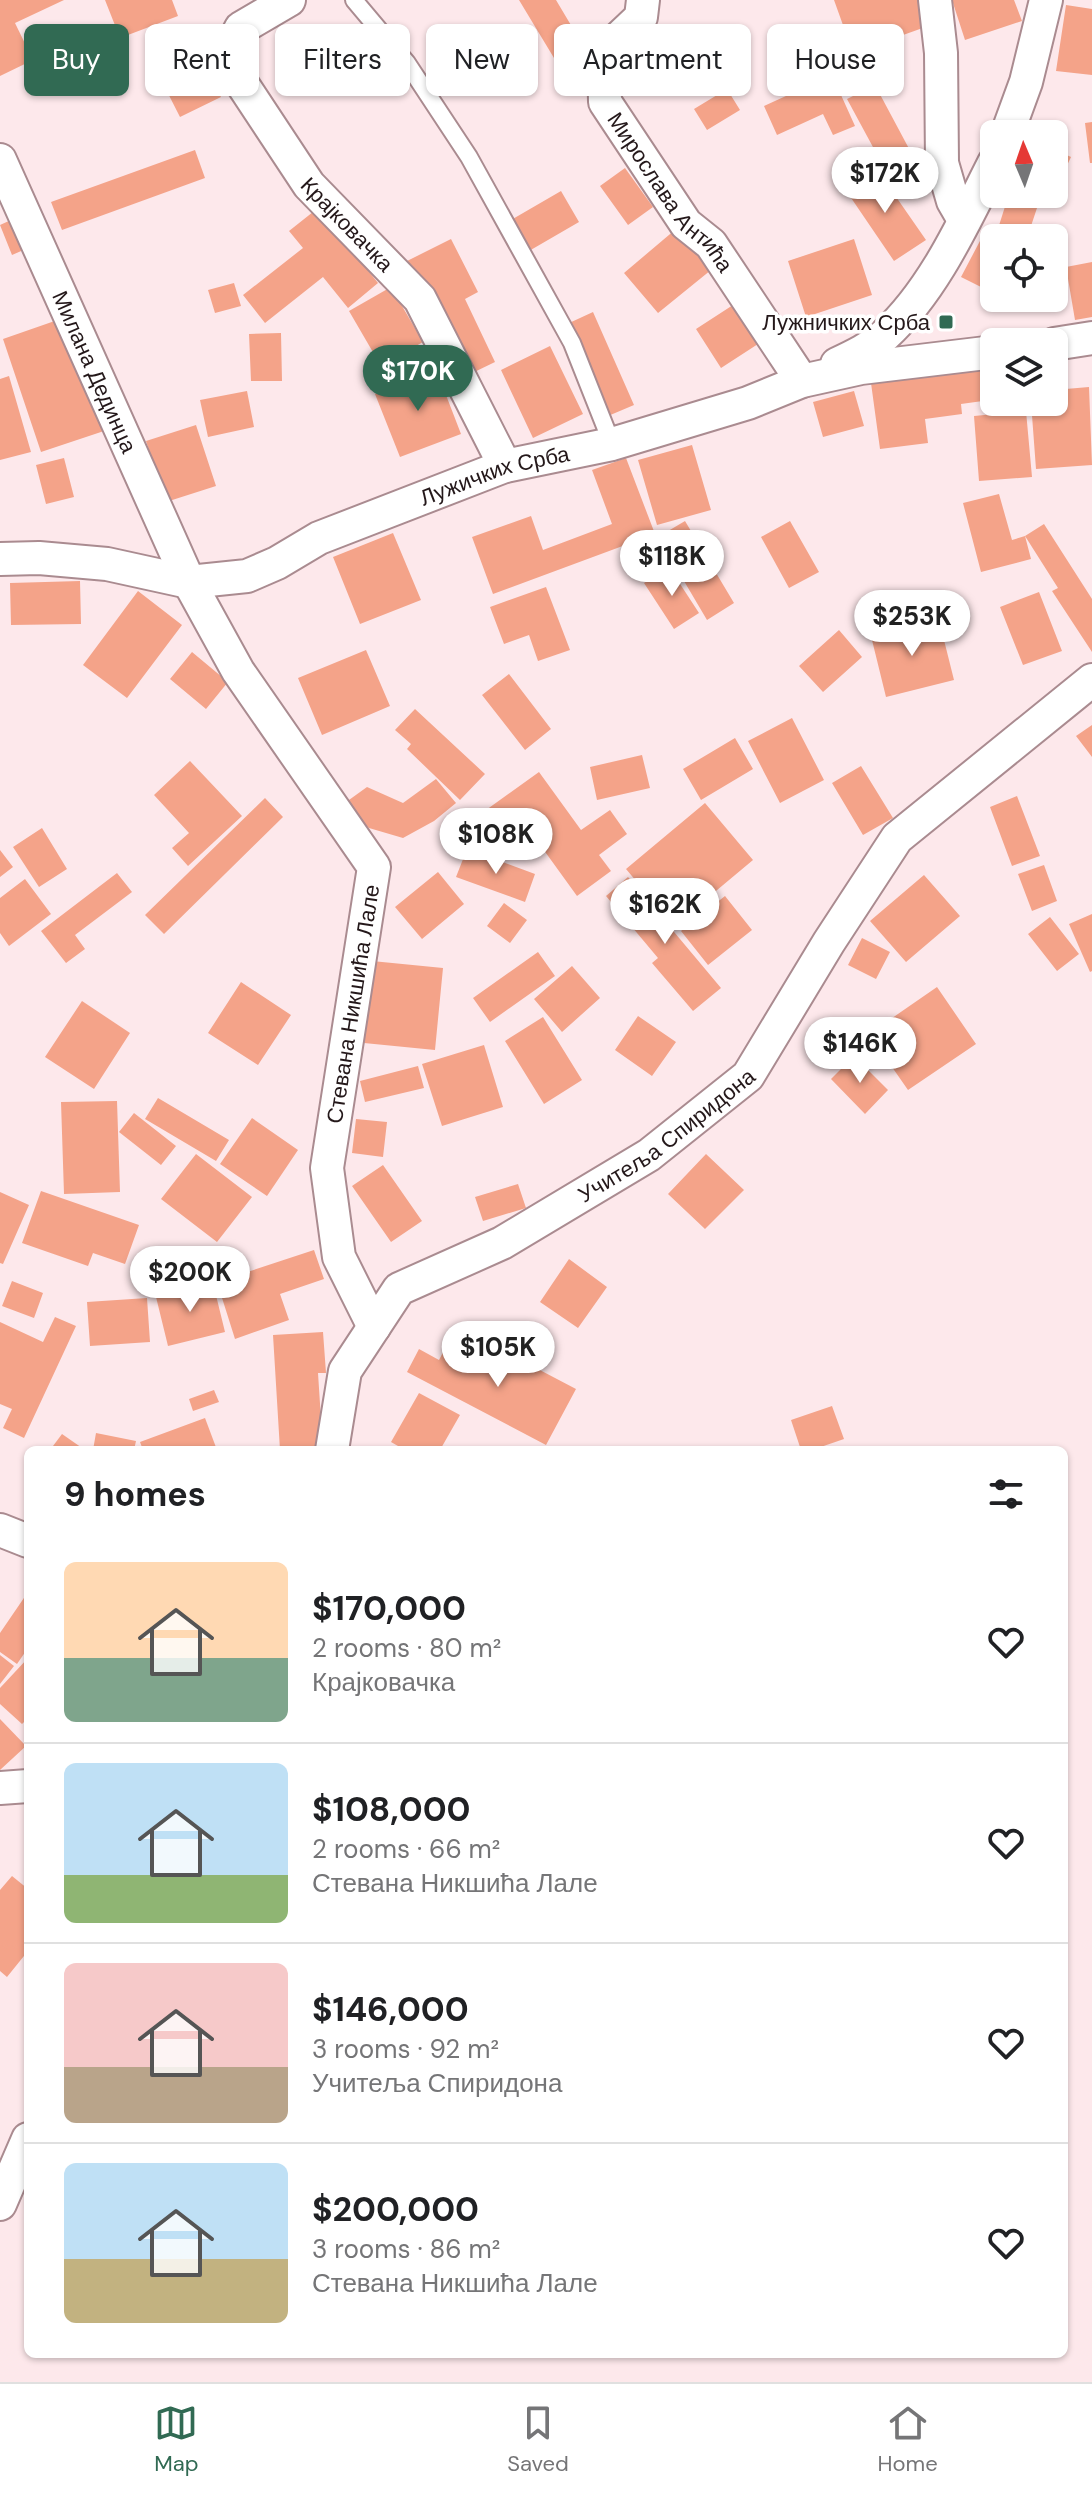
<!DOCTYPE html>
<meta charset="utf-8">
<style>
:root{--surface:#fff;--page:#f2f2f2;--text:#202124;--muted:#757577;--line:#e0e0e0;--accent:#316a53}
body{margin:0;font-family:"DM Sans",sans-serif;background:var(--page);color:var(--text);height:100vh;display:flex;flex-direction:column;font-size:30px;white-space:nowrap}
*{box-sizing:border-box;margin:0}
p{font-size:26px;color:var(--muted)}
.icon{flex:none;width:44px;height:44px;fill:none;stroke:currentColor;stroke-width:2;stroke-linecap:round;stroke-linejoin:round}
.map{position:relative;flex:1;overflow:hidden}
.drawer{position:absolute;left:24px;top:1446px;width:1044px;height:912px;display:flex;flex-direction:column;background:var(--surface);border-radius:12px;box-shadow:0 2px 6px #0004}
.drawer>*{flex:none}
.top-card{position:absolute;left:24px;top:24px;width:1044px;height:72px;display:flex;gap:16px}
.needle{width:52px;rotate:358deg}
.tools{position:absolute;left:980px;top:120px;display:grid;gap:16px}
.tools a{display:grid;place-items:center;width:88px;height:88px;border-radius:12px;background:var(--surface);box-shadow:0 2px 6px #0004;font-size:40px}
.price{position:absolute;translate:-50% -68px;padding:0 18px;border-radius:28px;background:#fff;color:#222;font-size:26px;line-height:52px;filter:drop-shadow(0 2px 4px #0008)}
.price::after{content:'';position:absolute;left:50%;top:48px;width:24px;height:18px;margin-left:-12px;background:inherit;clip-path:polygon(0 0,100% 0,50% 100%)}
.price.current{background:var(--accent);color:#fff}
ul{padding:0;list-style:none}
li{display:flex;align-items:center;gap:24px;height:200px;padding:0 40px}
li+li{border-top:2px solid var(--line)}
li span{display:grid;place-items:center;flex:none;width:224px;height:160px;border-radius:12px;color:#555}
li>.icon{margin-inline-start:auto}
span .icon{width:96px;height:96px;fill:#fffc;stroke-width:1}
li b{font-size:34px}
h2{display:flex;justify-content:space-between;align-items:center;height:96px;padding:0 40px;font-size:34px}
.tag{padding:0 28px;border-radius:12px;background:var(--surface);box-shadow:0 2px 6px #0004;font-size:28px;line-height:72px}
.tag.current{background:var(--accent);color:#fff}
.dock{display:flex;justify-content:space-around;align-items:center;height:112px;border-top:2px solid var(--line);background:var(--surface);font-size:22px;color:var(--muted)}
.dock a{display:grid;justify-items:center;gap:4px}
.dock .current{color:var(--accent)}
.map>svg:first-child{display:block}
.building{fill:#f4a389}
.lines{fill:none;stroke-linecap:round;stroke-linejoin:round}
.service-casing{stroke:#aa8b90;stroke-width:20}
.minor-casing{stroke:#aa8b90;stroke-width:36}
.service{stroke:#fff;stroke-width:16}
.minor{stroke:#fff;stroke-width:32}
.poi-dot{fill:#316a53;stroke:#fff;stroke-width:3}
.labels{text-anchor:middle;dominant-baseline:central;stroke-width:7;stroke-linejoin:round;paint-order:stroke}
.street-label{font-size:22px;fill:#24181a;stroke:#fff}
.poi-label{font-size:22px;fill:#24181a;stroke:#fff;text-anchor:end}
</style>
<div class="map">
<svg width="1092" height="2382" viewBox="0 0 1092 2382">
<rect width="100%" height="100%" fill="#fde8eb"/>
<path class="building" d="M0 0H64L15 23 33 60 0 76Z
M105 0H172L178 16 120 38Z
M519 0H556L581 42 554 58Z
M834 0H922L931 25 853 53Z
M952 0H1014L1022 21 965 40Z
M1066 5 1092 9V75L1056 71Z
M193 42 221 97 180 117 152 62Z
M832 75 855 126 833 135 823 114 777 135 764 106Z
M875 85 914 158 887 173 847 99Z
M727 89 740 110 707 130 694 109Z
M1092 122V163H1090L1085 123Z
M1054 149 1071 157 1054 193Z
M195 150 205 178 62 230 51 202Z
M625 168 653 207 628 225 600 186Z
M876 168 926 240 894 261 845 189Z
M561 191 579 222 529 251 511 220Z
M1009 194 1039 202 1027 238H995Z
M318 208 378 283 348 308 323 277 265 323 243 295 303 248 289 231Z
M22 215 35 245 12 255 0 225Z
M676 229 711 270 658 313 624 273Z
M451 239 478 292 465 299 495 362 464 377 407 261Z
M854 239 872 295 806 317 788 261Z
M981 239 994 245V271L985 289 961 277Z
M1092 262V317L1075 320 1066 267Z
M234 283 241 306 215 313 208 290Z
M391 287 423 342 381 366 349 311Z
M733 305 758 344 721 368 696 329Z
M593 312 634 405 608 416 567 324Z
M69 316 107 430 41 452 3 339Z
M281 333 282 381H251L249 334Z
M550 346 583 414 533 438 501 370Z
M986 367 990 400 961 404 962 414 925 419 928 443 880 449 871 383Z
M436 369 461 434 400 457 375 394Z
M9 376 31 452 0 460V379Z
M1089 387 1092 465 1036 469 1031 402H1054V390Z
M247 391 254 427 208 437 200 400Z
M854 391 864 426 823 437 813 402Z
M1026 411 1032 477 979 481 974 416Z
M196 425 216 486 166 502 146 441Z
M692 445 711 510 657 525 638 460Z
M64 458 74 497 46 504 36 465Z
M626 458 655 534 493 594 472 537 531 516 543 550 612 524 592 470Z
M999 494 1012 540 1025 536 1044 524 1092 599V652L1052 591 1058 588 1025 536 1031 559 981 572 963 503Z
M685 521 734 603 707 620 658 537Z
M790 521 819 572 789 588 761 537Z
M393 533 421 600 360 624 333 557Z
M669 567 699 613 674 629 644 583Z
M80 581 81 624 11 625 10 583Z
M546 587 570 650 538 661 529 635 504 644 490 607Z
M138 591 182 625 127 698 83 665Z
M1039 592 1062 651 1023 665 1000 607Z
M939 620 954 680 886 697 871 636Z
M839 630 862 657 823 692 799 666Z
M366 650 390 706 322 735 298 678Z
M192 652 228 682 206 709 170 679Z
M509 674 551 729 525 750 482 695Z
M415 709 485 774 460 800 407 749 411 744 395 730Z
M792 718 824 780 780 803 748 741Z
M1092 725V757L1076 736Z
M735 738 753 769 701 800 683 769Z
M642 755 650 788 597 800 590 767Z
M190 761 242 816 188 866 172 848 189 833 154 795Z
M861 766 893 818 863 835 832 783Z
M539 772 581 830 610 810 627 834 599 855 611 871 577 896 538 842 519 855 486 810Z
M436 779 456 803 434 821 403 838 369 828 342 805 367 787 403 803Z
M1017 796 1040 856 1012 866 990 807Z
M265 798 283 817 164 934 145 915Z
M705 803 753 860 674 926 626 869Z
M42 828 67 869 39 887 13 847Z
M467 849 535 874 525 902 456 877Z
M0 850 13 867 0 877Z
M1044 865 1057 901 1032 911 1018 874Z
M438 872 464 904 422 939 395 907Z
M117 873 132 892 75 935 85 949 66 963 41 931Z
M924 875 960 916 906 962 870 921Z
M628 877 721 988 693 1011 652 963 658 958 606 896Z
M25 879 51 914 9 946 0 933V898Z
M725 896 752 930 708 965 681 931Z
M504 903 527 920 510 943 487 926Z
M1092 914V971L1090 972 1069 924Z
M1050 917 1079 954 1057 971 1028 934Z
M862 938 890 952 876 979 848 965Z
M538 952 555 976 490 1022 473 998Z
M372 961 443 968 435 1050 364 1043Z
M572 966 600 998 562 1032 534 999Z
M241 982 291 1015 258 1065 208 1033Z
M937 987 976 1044 908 1090 869 1034Z
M82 1001 130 1033 94 1089 45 1057Z
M638 1016 676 1042 652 1076 615 1050Z
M543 1017 582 1080 544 1104 505 1041Z
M484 1045 503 1107 442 1126 422 1064Z
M854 1056 888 1090 865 1114 831 1079Z
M418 1066 424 1088 365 1102 360 1081Z
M158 1098 229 1140 216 1161 145 1119Z
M117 1101 120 1192 64 1194 61 1102Z
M134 1113 176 1146 161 1165 119 1132Z
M252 1118 298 1150 267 1196 220 1164Z
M356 1119 387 1122 383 1157 352 1153Z
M196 1154 252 1197 217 1242 161 1199Z
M706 1154 744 1190 705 1229 668 1194Z
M383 1165 422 1221 391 1242 352 1186Z
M518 1184 526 1208 483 1221 475 1197Z
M41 1191 139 1225 125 1264 93 1253 88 1266 22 1243Z
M0 1192 29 1205 3 1264 0 1263Z
M314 1250 324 1279 280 1294 289 1320 235 1339 217 1282Z
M569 1259 607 1287 578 1328 540 1302Z
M12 1281 43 1293 34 1318 2 1306Z
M213 1283 225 1332 168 1346 156 1297Z
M147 1298 150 1342 90 1346 87 1302Z
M55 1317 76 1326 24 1438 3 1428 12 1409 0 1404V1322L43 1342Z
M323 1332 326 1373H318L323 1450H280L273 1335Z
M450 1339 508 1370 515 1357 576 1389 546 1445 407 1372 419 1349 439 1360Z
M214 1390 219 1402 193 1411 189 1399Z
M419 1393 460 1415 440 1450H405L391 1442Z
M832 1406 844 1439 812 1450H801L791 1420Z
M205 1418 217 1450H143L140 1442Z
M96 1433 136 1441 134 1450H93Z
M62 1434 85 1450H50Z
M28 1592V1648L17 1664 0 1652V1633Z
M0 1655 14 1666 0 1684Z
M28 1658V1718L22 1724 0 1704V1688Z
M0 1719 26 1746 0 1770Z
M12 1876 28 1889V1951L7 1977 0 1971V1890Z"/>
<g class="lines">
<defs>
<path id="service" d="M354 0 407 63 469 157 572 343 612 444"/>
<g id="minor">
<path id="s1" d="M289 0 241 28 232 45 235 73 309 185 420 299 505 466"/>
<path id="s2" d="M643 0 641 17 604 52 605 102 686 224 711 244 802 381"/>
<path d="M935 0 941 53 942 163 953 201 964 220"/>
<path d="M1007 134 1026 82 1046 0"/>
<path id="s3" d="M0 160 189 582 238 671 374 867 327 1168 339 1257 374 1327"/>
<path d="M1054 344 1092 338"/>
<path d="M837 364C854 356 871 348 885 335 934 290 964 222 994 163"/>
<path id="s4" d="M0 559 39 558 107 564 189 582 247 576 277 563 319 538 505 466 612 444 748 403 802 381 861 368 994 352"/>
<path id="s5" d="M332 1450 345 1371 399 1289 502 1243 649 1155 748 1076 829 942 897 838 1092 680"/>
<path d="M0 1530 28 1541"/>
<path d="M0 1788 28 1786"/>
<path d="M0 2204 28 2139"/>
</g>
</defs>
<use href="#service" class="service-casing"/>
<use href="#minor" class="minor-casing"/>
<use href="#service" class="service"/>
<use href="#minor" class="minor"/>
</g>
<rect class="poi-dot" x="938" y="314" width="16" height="16" rx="4"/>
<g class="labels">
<g class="street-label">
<text stroke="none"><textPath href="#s2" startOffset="230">Мирослава Антића</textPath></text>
<text stroke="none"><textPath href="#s1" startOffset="292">Крајковачка</textPath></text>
<text stroke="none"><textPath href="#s3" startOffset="232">Милана Дединца</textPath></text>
<text stroke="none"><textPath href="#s4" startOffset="518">Лужичких Срба</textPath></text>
<text transform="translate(353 1004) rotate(-81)">Стевана Никшића Лале</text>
<text stroke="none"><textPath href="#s5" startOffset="488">Учитеља Спиридона</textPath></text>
</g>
<g class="poi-label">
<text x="930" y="322">Лужничких Срба</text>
</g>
</g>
</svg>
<div class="tools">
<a><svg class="needle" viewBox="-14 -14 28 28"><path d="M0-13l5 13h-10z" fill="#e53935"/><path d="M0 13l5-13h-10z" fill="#757577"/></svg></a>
<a><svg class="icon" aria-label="locate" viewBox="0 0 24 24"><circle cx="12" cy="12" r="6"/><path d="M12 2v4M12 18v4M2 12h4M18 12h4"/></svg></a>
<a><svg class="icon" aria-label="layers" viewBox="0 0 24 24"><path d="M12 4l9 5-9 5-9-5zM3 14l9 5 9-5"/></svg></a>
</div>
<b class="price" style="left:885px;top:215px">$172K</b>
<b class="price current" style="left:418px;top:413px">$170K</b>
<b class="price" style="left:672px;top:598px">$118K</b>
<b class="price" style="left:912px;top:658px">$253K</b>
<b class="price" style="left:496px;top:876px">$108K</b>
<b class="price" style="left:665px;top:946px">$162K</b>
<b class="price" style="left:860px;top:1085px">$146K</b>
<b class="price" style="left:190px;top:1314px">$200K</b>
<b class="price" style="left:498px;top:1389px">$105K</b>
<div class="top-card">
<a class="tag current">Buy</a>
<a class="tag">Rent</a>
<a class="tag">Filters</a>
<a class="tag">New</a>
<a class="tag">Apartment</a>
<a class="tag">House</a>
</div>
<section class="drawer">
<h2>9 homes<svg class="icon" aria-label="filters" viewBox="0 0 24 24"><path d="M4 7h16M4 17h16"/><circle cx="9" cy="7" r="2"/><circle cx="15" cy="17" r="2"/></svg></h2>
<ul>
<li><span style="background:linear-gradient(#ffd9b3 60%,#7fa58c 0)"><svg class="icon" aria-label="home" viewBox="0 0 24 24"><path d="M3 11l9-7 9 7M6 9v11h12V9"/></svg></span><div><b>$170,000</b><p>2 rooms · 80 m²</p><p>Крајковачка</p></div><svg class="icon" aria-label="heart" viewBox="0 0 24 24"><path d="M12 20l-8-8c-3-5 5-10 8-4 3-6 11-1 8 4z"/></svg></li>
<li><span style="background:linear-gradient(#bfe0f5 70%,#8fb573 0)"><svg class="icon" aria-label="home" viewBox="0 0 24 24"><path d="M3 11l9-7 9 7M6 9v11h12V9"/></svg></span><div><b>$108,000</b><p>2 rooms · 66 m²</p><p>Стевана Никшића Лале</p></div><svg class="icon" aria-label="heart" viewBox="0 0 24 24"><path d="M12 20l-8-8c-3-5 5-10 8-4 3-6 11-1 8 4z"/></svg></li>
<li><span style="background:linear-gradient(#f6c9c9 65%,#b9a48a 0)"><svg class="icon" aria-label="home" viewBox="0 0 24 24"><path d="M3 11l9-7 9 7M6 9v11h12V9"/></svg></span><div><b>$146,000</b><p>3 rooms · 92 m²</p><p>Учитеља Спиридона</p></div><svg class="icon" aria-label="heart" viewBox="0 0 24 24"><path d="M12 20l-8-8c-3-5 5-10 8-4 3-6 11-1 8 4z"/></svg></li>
<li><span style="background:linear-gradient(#bfe0f5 60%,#c2b280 0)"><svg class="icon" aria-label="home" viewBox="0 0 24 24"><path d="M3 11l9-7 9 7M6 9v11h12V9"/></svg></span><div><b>$200,000</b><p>3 rooms · 86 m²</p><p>Стевана Никшића Лале</p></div><svg class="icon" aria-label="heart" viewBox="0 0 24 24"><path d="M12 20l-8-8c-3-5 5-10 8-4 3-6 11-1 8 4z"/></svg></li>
</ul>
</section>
</div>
<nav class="dock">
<a class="current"><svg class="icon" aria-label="map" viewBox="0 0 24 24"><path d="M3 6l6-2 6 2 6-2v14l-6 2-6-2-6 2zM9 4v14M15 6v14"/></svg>Map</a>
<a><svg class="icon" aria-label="saved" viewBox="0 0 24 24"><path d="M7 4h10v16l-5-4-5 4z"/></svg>Saved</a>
<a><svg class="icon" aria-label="home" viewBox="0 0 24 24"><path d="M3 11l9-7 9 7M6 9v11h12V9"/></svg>Home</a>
</nav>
